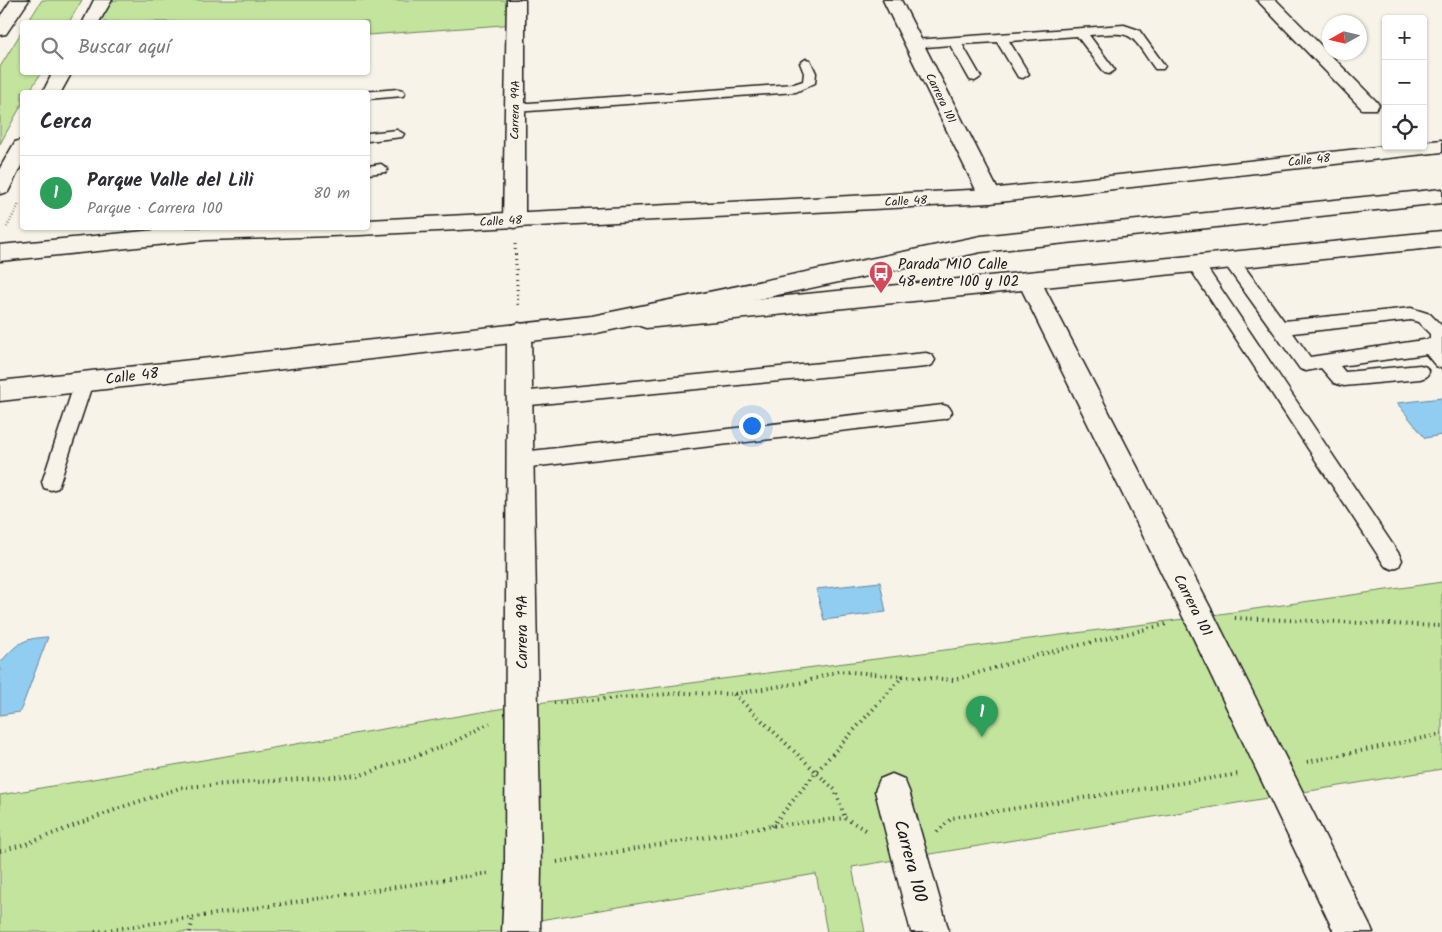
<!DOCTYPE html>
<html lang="es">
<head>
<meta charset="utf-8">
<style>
  body { margin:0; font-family:Kalam,sans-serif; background:#f7f7f7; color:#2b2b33 }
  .controls { position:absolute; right:15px; top:15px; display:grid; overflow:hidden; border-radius:5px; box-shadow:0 1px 4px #0004 }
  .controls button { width:45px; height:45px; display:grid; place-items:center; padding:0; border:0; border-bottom:1px solid #e1e1e2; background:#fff; color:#2b2b33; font:25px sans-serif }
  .compass { position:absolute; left:1322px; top:15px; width:45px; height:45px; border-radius:50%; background:#fff; box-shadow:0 1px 4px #0004; rotate:262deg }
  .you { position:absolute; left:751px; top:425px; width:18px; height:18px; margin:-12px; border:4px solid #fff; border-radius:50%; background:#1a73e8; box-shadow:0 0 0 8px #1a73e833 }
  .badge { display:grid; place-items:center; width:32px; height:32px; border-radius:50%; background:#d1495b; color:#fff; font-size:16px; font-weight:700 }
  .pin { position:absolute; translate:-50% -41px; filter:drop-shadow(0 1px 2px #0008) }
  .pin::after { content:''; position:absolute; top:26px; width:18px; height:15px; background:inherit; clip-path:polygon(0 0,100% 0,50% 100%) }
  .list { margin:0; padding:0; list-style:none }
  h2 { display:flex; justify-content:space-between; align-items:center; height:65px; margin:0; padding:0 20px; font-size:21px }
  h2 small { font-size:16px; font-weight:400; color:#7c7c81 }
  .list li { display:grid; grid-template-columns:32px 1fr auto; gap:15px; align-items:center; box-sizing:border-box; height:75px; padding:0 20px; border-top:1px solid #e1e1e2 }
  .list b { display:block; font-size:19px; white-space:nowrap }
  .list p { margin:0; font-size:16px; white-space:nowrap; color:#7c7c81 }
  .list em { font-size:16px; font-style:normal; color:#7c7c81 }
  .icon { flex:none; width:28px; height:28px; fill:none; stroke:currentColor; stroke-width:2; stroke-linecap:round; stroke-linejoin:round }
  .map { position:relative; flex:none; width:1442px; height:932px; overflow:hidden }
  .search { position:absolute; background:#fff; box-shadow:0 1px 4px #0004; left:20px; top:20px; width:350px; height:55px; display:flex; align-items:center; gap:12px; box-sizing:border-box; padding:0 18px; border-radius:5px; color:#7c7c81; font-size:19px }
  .panel { position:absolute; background:#fff; box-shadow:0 1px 4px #0004; left:20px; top:90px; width:350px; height:140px; border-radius:5px }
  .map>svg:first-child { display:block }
  .green { fill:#c2e49d; stroke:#6f805c }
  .water { fill:#91ccf1; stroke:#62869c }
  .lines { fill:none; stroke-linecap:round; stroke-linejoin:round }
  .lane-casing { stroke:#1c1c1c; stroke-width:3 }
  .street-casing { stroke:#1c1c1c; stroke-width:3 }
  .secondary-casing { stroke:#1c1c1c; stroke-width:3 }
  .path-far2 { stroke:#1c1c1c; stroke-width:2.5; stroke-dasharray:0.5 2.5; stroke-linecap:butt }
  .path-far1 { stroke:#1c1c1c; stroke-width:3; stroke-dasharray:1 4; stroke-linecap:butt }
  .path { stroke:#1c1c1c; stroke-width:4; stroke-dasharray:1 4.5; stroke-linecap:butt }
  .lane { fill:#f7f3e8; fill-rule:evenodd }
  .street { fill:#f7f3e8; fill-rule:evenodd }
  .secondary { fill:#f7f3e8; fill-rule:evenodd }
  .labels { text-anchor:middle; stroke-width:4; stroke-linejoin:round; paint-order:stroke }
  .far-street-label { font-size:12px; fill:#1c1c1c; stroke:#f7f3e8 }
  .poi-label { font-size:15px; fill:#1c1c1c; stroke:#f7f3e8; text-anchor:start }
  .street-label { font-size:15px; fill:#1c1c1c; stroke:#f7f3e8 }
  .near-street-label { font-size:18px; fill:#1c1c1c; stroke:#f7f3e8 }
</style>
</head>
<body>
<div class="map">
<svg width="1442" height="932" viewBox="0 0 1442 932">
  <rect width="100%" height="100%" fill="#f7f3e8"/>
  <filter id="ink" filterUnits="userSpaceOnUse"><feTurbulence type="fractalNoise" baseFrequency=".02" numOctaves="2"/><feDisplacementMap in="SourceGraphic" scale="10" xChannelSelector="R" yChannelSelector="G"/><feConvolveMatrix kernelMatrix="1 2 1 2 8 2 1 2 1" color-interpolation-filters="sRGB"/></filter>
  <g filter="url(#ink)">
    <g class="green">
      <polygon points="42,0 82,0 69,22 28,22"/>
      <polygon points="116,0 516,0 516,24 368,35 368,22 91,22 102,1"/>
      <polygon points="22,31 22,72 41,73 29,92 22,92 22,104 0,144 0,67"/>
      <polygon points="1442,582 1442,769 852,867 865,932 827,932 816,874 522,923 521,932 0,932 0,795 522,705 1199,617"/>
    </g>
    <g class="water">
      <polygon points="1442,398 1442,435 1425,438 1397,403"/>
      <polygon points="880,582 886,612 824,620 816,589"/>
      <path d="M48,637L20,712L0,715V663C16,644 23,638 48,637Z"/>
    </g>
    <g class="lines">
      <defs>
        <g id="lane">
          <path d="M1124,25L1139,30L1165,66L1163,69H1155C1128,31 1136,32 1089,35L1115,70L1109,74L1105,73L1077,36L1009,41L1029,74L1023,78L1018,77L997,42L962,44L981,77L975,81L970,80L950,45L914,48L908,44L914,40Z"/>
          <polygon points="806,59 810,60 816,73 815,83 796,92 515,112 508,108 515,104 794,84 803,81 804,73 800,63"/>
          <polygon points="398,89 403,90 405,93 403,96 368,99 368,92 363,92"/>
          <polygon points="397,130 404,134 402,137 368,141 368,133"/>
          <polygon points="381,164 388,169 386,172 368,174 368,166"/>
          <path d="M1230,254L1236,255L1284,321L1411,308L1430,314L1442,326V368L1436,366L1426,354L1340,366L1345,372L1420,365L1426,367L1429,372L1426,377L1420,379L1344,386L1334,383L1321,368L1306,371L1300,369L1224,263L1222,259L1224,255ZM1411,320L1418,322L1430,334V339L1310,357L1293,333Z"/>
          <polygon points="1195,258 1201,259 1399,554 1402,560 1399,566 1392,569 1385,566 1189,267 1187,263 1189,259"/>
          <polygon points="926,353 932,355 935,360 932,365 926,367 520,406 514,404 511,399 514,394 520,392"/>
          <polygon points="84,375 90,377 93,382 60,482 58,488 51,490 44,488 42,482 75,382 78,377"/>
          <polygon points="943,405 949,407 952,412 949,417 943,419 522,468 515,466 513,460 515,454 522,452"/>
        </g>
        <g id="street">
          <polygon points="507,0 525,0 525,221 522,226 514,228 506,226 503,221"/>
          <polygon points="883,0 901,0 1001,196 998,201 990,203 982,201 979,196"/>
          <polygon points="1257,0 1276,0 1376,101 1379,105 1376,109 1362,109"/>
          <polygon points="1442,231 1442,247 1044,287 1210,607 1373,932 1334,932 1188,627 1022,290 646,328 637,325 634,319 637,313 646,310"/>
          <polygon points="519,323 528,326 531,332 541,867 540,932 502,932 505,867 507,332 510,326"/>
          <polygon points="892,774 904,779 909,791 949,932 911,932 875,791 880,779"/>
        </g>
        <g id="secondary">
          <polygon points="11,0 29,0 6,34 0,35 0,17"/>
          <polygon points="94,0 112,0 99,22 83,22"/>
          <polygon points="53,72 72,72 61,92 43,92"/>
          <polygon points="22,140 22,164 8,192 0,194 0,168 15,142"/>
          <polygon points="1442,140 1442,152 990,203 360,235 206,240 0,261 0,245 176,228 368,228 368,220 990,189 1386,146 1423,146 1423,142"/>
          <polygon points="1442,189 1442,203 981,252 592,334 0,401 0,381 592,316 981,236"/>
        </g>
      </defs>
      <use href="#lane" class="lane-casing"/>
      <use href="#street" class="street-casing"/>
      <use href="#secondary" class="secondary-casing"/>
      <polyline class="path-far2" points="7,227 19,204"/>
      <polyline class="path-far1" points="515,244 518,307"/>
      <g class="path">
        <polyline points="1235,618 1442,626"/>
        <polyline points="734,694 835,790 845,818"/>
        <polyline points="554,703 682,693 734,694 805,682 838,671 954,680 1034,656 1167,624"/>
        <polyline points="1307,762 1442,734"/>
        <polyline points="772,826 817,771 904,675"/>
        <polyline points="937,832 952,818 1239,774"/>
        <polyline points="0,851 26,844 125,806 183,787 361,775 450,744 490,723"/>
        <polyline points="557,862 772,826 845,818 867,831"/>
        <polyline points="95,932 489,873"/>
        <polyline points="190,932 193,917"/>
      </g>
      <use href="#lane" class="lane"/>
      <use href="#street" class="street"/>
      <use href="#secondary" class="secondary"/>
    </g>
  </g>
  <defs>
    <symbol id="bus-pin" viewBox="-11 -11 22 30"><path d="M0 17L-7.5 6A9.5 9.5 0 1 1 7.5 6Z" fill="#d1495b" stroke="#f7f3e8"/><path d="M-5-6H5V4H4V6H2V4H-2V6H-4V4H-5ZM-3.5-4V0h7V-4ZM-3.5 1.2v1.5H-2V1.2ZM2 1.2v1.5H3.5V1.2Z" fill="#fff"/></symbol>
  </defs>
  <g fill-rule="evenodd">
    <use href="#bus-pin" x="867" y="259" width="28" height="38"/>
  </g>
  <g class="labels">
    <g class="far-street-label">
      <text transform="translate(941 98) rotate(64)" y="4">Carrera 101</text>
      <text transform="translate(515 110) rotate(-89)" y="4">Carrera 99A</text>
      <text transform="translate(1309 160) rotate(-6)" y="4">Calle 48</text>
      <text transform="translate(906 201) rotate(-3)" y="4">Calle 48</text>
      <text transform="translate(501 221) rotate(-3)" y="4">Calle 48</text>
    </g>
    <g class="poi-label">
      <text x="898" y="269">Parada MIO Calle<tspan x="898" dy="17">48 entre 100 y 102</tspan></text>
    </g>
    <g class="street-label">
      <text transform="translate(132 376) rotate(-7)" y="5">Calle 48</text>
      <text transform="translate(1193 605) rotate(63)" y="5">Carrera 101</text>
      <text transform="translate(522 632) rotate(-90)" y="5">Carrera 99A</text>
    </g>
    <g class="near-street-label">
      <text transform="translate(911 861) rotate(75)" y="6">Carrera 100</text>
    </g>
  </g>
</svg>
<div class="controls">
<button>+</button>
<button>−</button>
<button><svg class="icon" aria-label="locate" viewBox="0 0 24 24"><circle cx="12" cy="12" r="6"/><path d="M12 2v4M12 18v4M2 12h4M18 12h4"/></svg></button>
</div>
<svg class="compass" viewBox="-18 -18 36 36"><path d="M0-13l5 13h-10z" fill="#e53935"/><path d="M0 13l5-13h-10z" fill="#7c7c81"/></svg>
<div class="you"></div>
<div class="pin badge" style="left:982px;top:737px;background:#2e9e5b">1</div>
<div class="search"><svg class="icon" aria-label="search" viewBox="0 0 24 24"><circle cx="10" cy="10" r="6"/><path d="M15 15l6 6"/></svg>Buscar aquí</div>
<section class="panel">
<h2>Cerca<small></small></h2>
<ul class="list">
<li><span class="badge" style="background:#2e9e5b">1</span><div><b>Parque Valle del Lili</b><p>Parque · Carrera 100</p></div><em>80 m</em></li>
</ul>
</section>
</div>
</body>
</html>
